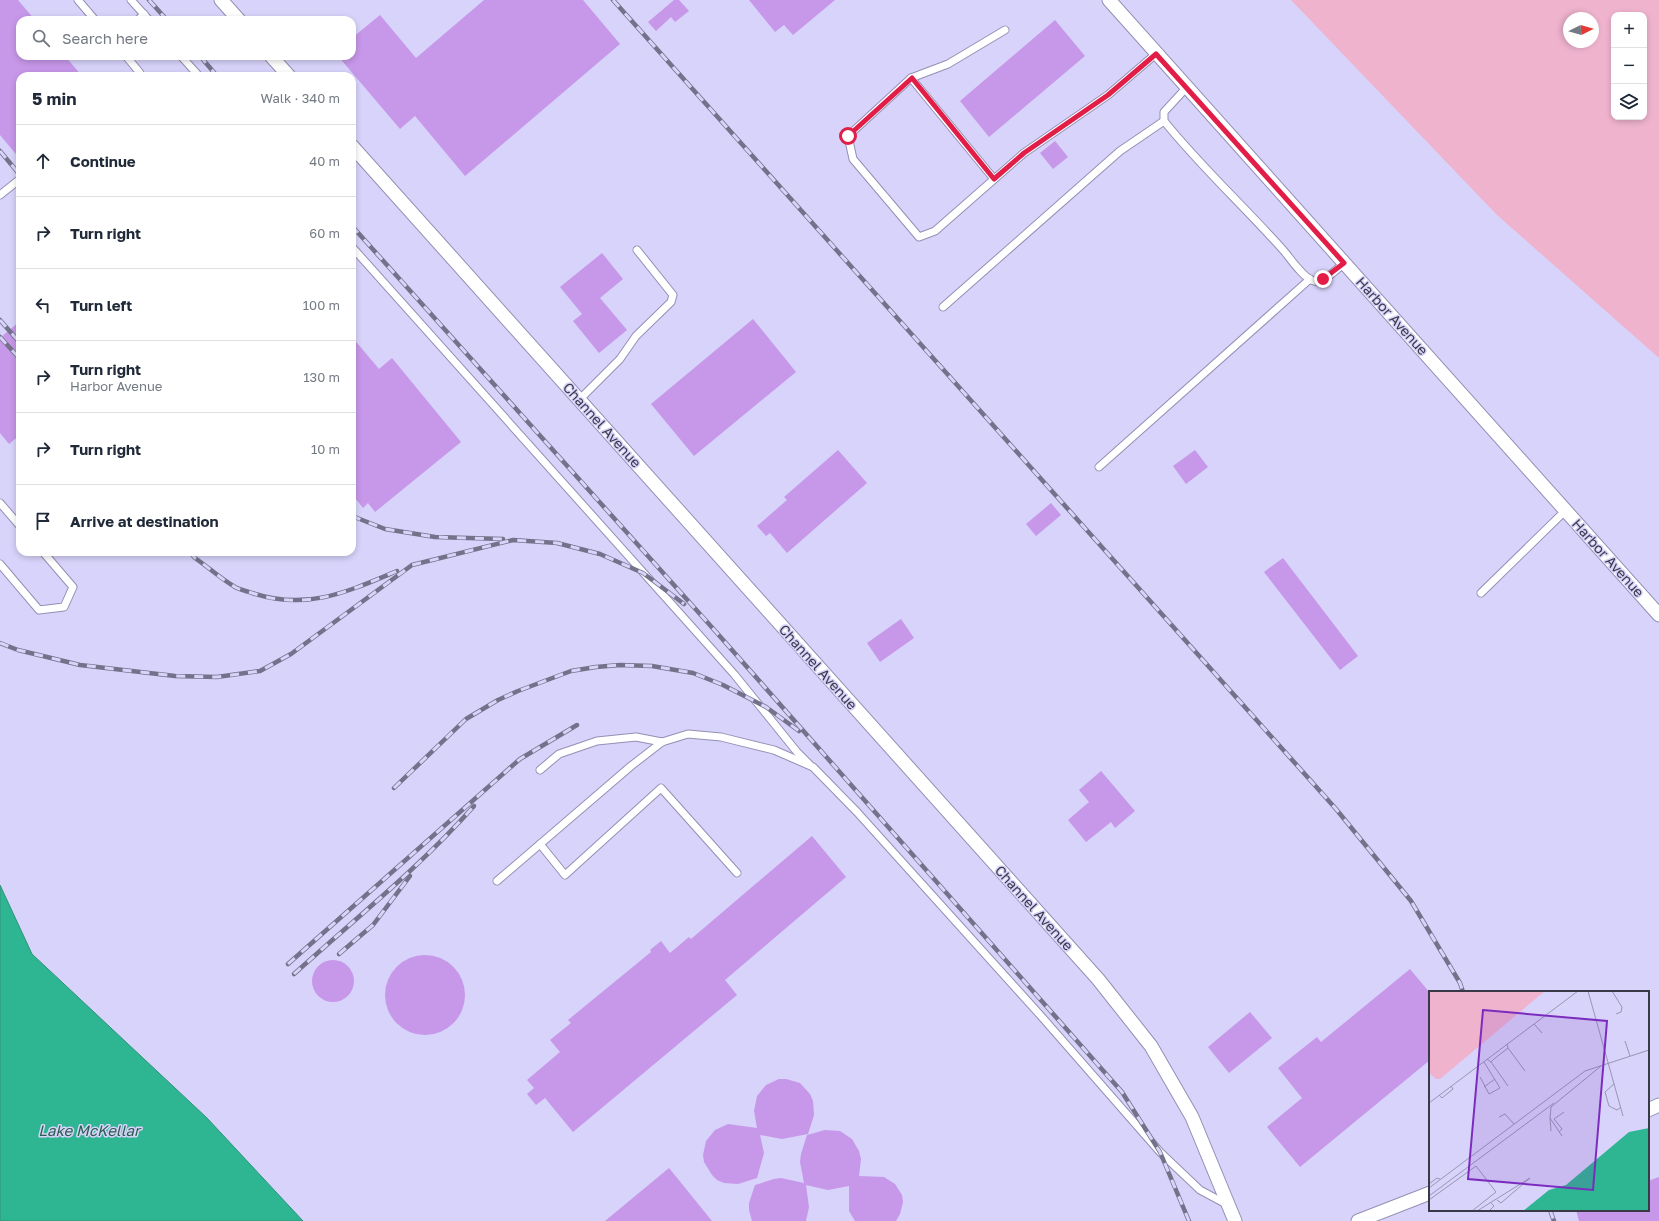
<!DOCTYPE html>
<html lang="en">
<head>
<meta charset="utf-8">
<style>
  body { margin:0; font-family:"Golos Text",sans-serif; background:#f2f2f3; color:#1f2937 }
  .controls { position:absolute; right:12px; top:12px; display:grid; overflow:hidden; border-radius:8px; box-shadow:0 2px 6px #0003 }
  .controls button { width:36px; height:36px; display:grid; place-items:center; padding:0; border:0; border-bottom:1px solid #e0e1e3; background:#fff; color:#1f2937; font:20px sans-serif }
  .compass { position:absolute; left:1563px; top:12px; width:36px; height:36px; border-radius:50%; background:#fff; box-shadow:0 2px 6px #0003; rotate:85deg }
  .stop { position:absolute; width:12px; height:12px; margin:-9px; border:3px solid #e11d48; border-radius:50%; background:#fff }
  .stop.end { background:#e11d48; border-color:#fff; box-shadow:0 1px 4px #0008 }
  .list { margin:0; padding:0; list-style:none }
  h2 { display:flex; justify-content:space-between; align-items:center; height:52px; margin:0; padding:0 16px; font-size:17px }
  h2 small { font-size:13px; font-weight:400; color:#747a83 }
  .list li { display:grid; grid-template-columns:26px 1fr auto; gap:12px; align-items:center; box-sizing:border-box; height:72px; padding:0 16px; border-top:1px solid #e0e1e3 }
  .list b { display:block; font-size:15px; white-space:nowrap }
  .list p { margin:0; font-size:13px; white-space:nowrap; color:#747a83 }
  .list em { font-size:13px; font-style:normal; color:#747a83 }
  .icon { flex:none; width:22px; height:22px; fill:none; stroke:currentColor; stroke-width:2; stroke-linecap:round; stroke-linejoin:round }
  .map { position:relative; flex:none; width:1659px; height:1221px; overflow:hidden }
  .search { position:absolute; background:#fff; box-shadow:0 2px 6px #0003; left:16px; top:16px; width:340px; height:44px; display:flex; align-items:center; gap:10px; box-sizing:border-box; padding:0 14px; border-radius:12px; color:#747a83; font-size:15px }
  .panel { position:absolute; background:#fff; box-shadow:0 2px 6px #0003; left:16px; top:72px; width:340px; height:484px; border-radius:12px }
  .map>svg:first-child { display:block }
  .green { fill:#efb3ce; fill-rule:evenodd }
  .water { fill:#2eb591; stroke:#32907b }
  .building { fill:#c797e9 }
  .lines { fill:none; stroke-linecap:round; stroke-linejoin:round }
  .service-casing { stroke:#948fb4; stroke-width:9 }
  .minor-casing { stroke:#948fb4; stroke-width:15 }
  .service { stroke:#fff; stroke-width:7 }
  .minor { stroke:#fff; stroke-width:13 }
  .rail-casing { stroke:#74728a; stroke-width:4.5 }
  .rail { stroke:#d7d3fa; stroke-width:3; stroke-dasharray:9; stroke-linecap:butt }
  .route { stroke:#e11d48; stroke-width:5 }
  .labels { text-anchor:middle; stroke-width:3; stroke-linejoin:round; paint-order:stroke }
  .street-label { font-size:14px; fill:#3a3948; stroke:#d7d3fa }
  .water-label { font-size:15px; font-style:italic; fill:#2a5e4e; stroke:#d7d3fa }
  .inset-road { fill:none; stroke:#9895b3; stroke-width:1 }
  .view { fill:#7b2cbf; fill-opacity:0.15; stroke:#7b2cbf; stroke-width:2 }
  .inset-edge { fill:none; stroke:#3a3948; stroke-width:2 }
</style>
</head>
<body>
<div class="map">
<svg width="1659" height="1221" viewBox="0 0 1659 1221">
  <rect width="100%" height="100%" fill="#d7d3fa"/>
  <path class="green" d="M1291,0H1659V358L1497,215ZM1614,15H1644V117H1614ZM1569,18H1593V42H1569Z"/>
  <polygon class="water" points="0,885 32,954 207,1118 303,1221 0,1221"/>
  <g class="building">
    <polygon points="0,0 18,0 35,20 20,20 20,56 65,56 82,76 20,76 20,159 0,135"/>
    <polygon points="484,0 583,0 620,44 465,176 415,116 400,129 338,56 352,56 352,38 380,15 416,58"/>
    <polygon points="674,0 679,0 689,11 675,22 671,17 656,31 648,22"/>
    <polygon points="749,0 835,0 793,35 784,25 775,32"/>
    <polygon points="1055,20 1085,56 989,137 960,101"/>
    <polygon points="1055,141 1068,157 1053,169 1040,153"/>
    <polygon points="602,253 623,279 600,298 627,330 599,353 573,321 582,314 560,287"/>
    <polygon points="753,319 796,372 694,456 651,404"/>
    <polygon points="20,321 20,435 9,444 0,433 0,338"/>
    <polygon points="352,337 379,369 392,358 461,442 375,512 368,503 363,508 352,494"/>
    <polygon points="838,450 867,483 787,553 770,533 766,536 757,526 787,500 784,497"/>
    <polygon points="1195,450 1208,467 1186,484 1173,466"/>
    <polygon points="1051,503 1061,515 1036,536 1026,524"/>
    <polygon points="1283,558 1358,656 1340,670 1264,572"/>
    <polygon points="901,619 914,638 880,662 867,643"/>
    <polygon points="1101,771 1135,811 1115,828 1111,822 1086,842 1068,820 1089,802 1079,790"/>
    <polygon points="812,836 846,877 725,980 737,995 573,1132 545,1098 536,1105 527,1094 534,1088 527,1080 560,1052 550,1040 571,1023 568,1020 651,952 650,950 661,941 670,953 689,937 691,939"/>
    <circle cx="425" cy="995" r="40"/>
    <circle cx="333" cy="981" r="21"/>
    <polygon points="1410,969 1430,993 1430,1060 1300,1167 1267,1127 1302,1098 1278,1068 1317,1037 1321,1042"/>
    <polygon points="1250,1012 1272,1038 1229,1073 1208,1047"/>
    <polygon points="779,1079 786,1079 800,1083 810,1094 813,1101 814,1115 808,1134 782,1139 760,1135 764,1153 757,1178 738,1184 724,1183 717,1180 712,1175 704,1162 703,1155 706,1141 715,1130 728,1124 757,1128 754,1111 757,1096 766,1085"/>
    <polygon points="825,1130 840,1131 852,1139 859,1151 861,1159 859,1176 884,1177 895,1184 902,1195 903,1202 900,1214 896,1221 855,1221 849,1211 849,1186 828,1190 806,1185 809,1207 806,1221 752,1221 749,1210 749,1203 755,1185 774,1179 781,1178 804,1183 800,1162 801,1154 807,1135"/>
    <polygon points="669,1168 712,1221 605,1221"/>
    <polygon points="1659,1177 1659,1221 1579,1221 1576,1210 1648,1210 1648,1181"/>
  </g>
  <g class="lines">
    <defs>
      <g id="service">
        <polyline points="78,0 95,20"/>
        <polyline points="131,0 149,20"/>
        <polyline points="138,20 144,14"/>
        <polyline points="1005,30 948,64 911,78 848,136 853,159 919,237 935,231 1024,153 1108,95 1157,53"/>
        <polyline points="126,56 140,73 136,76"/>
        <polyline points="181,56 199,76"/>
        <polyline points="911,78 994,179"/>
        <path d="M1187,87L1164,112V121C1201,167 1245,207 1284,251C1290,258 1304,279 1314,281C1324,283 1337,269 1344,263"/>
        <polyline points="0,195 20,179"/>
        <polyline points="352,247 734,674 797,752 809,764"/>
        <polyline points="943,307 1120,151 1164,121"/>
        <polyline points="579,400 620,359 636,336 671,302 673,295 637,250"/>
        <polyline points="1099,467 1310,279"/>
        <polyline points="0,503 20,526"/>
        <polyline points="0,564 39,610 64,607 73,587 43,552"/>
        <polyline points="1481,593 1566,510"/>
        <polyline points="540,770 559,754 597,741 636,737 662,742"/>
        <polyline points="540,844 565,875 661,788 737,873"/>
        <polyline points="497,881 631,766 662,742 688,734 721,737 774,750 813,767 857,812 1041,1016 1160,1152 1200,1190 1228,1205"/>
      </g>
      <g id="minor">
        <polyline points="221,0 239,20"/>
        <polyline points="1109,0 1659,615"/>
        <polyline points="271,56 289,76"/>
        <polyline points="352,146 1098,979 1151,1046 1192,1117 1235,1221"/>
        <polyline points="1648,1110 1659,1105"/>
        <polyline points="1358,1221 1430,1193"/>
      </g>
    </defs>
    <use href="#service" class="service-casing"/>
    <use href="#minor" class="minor-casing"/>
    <use href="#service" class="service"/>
    <use href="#minor" class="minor"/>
    <defs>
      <g id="rail">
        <polyline points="149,0 167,20"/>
        <polyline points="613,0 1336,809 1411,901 1460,983 1463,992"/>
        <polyline points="200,56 217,76"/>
        <polyline points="0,151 20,175"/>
        <polyline points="352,226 717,633 1122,1092 1160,1152 1189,1221"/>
        <polyline points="0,320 20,343"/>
        <polyline points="0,337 20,359"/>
        <polyline points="352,516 385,529 435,537 503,539"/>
        <path d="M190,552L195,558C208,567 221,579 235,587C240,590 247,591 252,593C307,611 347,592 397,571"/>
        <polyline points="0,643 18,650 80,665 175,676 217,677 260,671 291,654 412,565 513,540 557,543 600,554 643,573 684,604"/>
        <polyline points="394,788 466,719 498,700 518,691 571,671 596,667 620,665 652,666 693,673 723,685 766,707 799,731"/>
        <polyline points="339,954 373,925 410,876"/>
        <polyline points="288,964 520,759 577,725"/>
        <path d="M294,974C355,919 420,867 474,806"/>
        <polyline points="1550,1210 1554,1221"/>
      </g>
    </defs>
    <use href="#rail" class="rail-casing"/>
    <use href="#rail" class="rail"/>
  </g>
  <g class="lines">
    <polyline class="route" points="848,136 912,78 994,179 1024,153 1108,95 1156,54 1344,263 1323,279"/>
  </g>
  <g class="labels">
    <g class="street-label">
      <text transform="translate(1392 316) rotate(48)" y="5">Harbor Avenue</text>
      <text transform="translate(602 425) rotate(48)" y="5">Channel Avenue</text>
      <text transform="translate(1608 558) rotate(48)" y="5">Harbor Avenue</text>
      <text transform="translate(818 667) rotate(48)" y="5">Channel Avenue</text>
      <text transform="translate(1034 908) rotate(48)" y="5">Channel Avenue</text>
    </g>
    <g class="water-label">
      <text x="89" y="1136">Lake McKellar</text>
    </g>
  </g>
  <g transform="translate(1429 991)">
    <rect width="220" height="220" fill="#d7d3fa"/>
    <path d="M0,0H116L11,88H7L0,82Z" fill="#efb3ce"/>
    <path d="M220,137V220H94L120,199L137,194L200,141Z" fill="#2eb591"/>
    <path class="inset-road" d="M159,0L194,125M183,0L193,16L192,21L187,23M105,33L113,42M196,50L201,65M79,57L96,80M58,68L62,71L65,68L79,57L78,53M62,71L79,95M51,86L60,103L71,97L55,71M185,93L176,101L180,115L188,119L192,116M55,96L66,88M10,104L13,107L24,98L22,95M0,112L149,0M70,126L76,123L85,133M121,127L122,140M130,141L133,138L125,128L135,121M133,145L121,127L122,116L172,75M0,193L8,187L11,188M0,197L156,80L220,59M0,205L125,112M0,209L47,175L67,201L43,220M48,220L101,187L72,212L68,209M60,220L65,215L61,211"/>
    <path class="view" d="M54,19L178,30L164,199L39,188Z"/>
    <rect width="220" height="220" class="inset-edge"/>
  </g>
</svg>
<div class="controls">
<button>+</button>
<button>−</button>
<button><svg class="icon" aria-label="layers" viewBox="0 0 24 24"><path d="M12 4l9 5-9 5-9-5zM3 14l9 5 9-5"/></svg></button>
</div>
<svg class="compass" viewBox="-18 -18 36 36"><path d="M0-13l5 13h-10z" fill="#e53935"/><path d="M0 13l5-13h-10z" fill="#747a83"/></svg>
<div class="stop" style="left:848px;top:136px"></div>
<div class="stop end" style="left:1323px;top:279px"></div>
<div class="search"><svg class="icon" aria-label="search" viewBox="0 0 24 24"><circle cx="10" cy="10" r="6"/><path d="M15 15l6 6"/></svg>Search here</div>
<section class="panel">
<h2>5 min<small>Walk · 340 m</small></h2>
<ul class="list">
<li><svg class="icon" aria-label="ahead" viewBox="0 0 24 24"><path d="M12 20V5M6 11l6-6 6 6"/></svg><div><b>Continue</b></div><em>40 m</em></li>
<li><svg class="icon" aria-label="right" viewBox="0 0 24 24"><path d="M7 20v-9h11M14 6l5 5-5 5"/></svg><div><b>Turn right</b></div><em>60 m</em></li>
<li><svg class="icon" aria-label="left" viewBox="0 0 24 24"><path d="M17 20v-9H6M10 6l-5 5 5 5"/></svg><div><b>Turn left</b></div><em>100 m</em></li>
<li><svg class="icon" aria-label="right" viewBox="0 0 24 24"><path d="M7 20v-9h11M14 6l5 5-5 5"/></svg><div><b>Turn right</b><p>Harbor Avenue</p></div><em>130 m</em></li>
<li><svg class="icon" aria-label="right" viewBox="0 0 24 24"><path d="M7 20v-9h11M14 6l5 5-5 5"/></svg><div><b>Turn right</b></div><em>10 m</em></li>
<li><svg class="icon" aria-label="arrive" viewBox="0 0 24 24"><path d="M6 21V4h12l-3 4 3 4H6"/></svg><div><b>Arrive at destination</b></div></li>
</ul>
</section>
</div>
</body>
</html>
